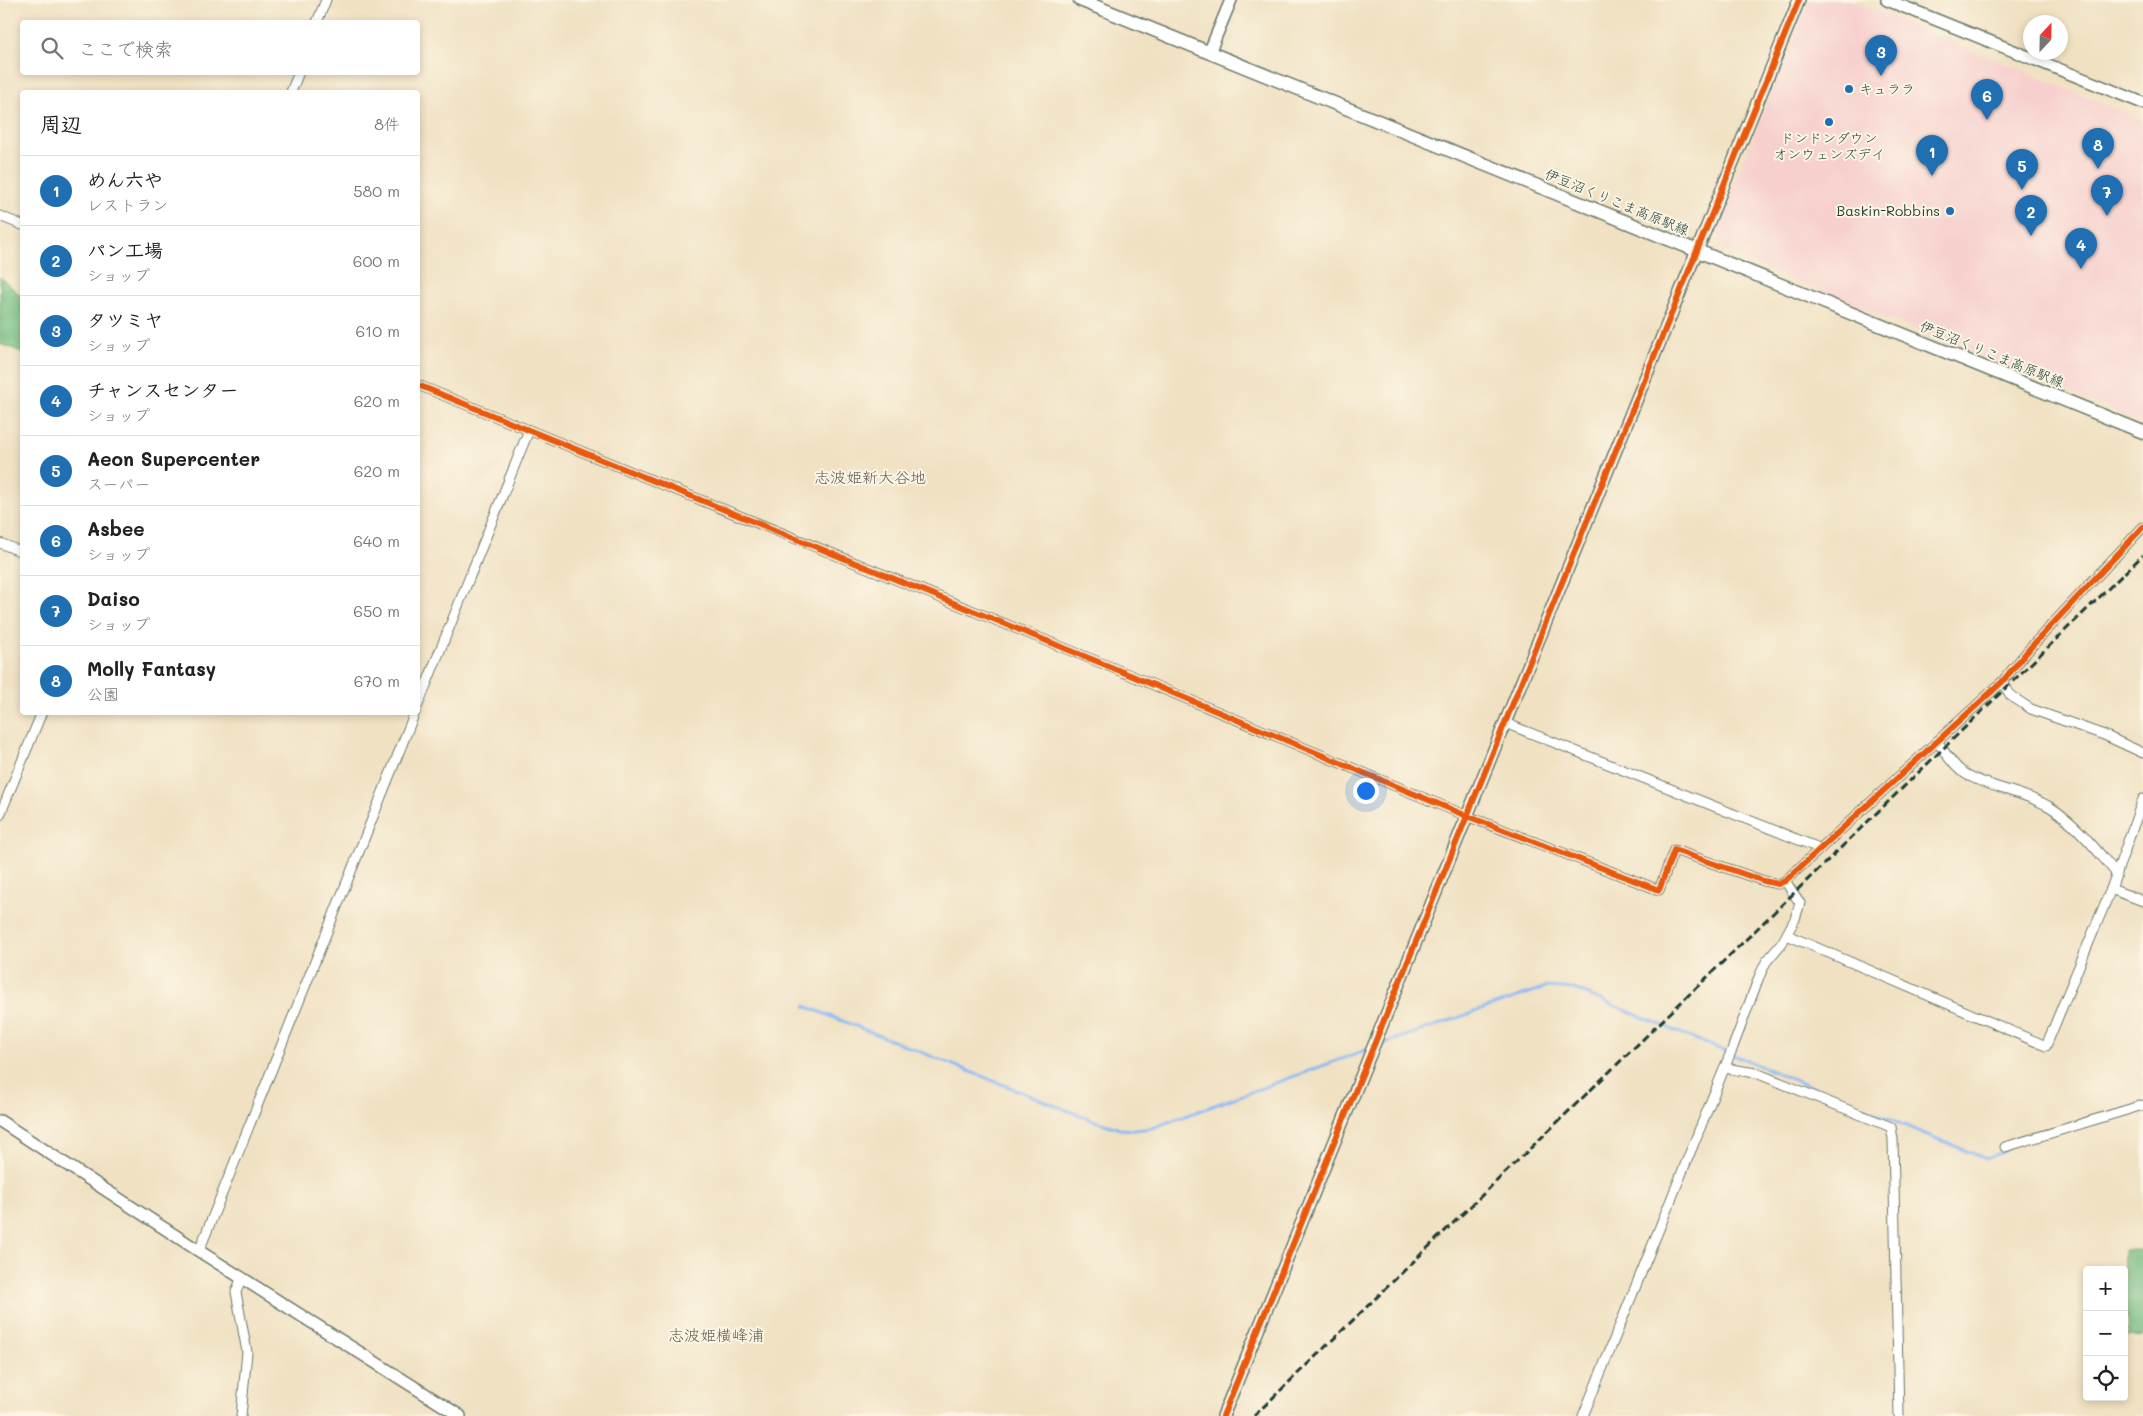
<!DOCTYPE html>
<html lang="ja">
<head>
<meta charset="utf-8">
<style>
  body { margin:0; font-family:Mali,"Klee One",sans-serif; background:#f6f6f6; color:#202124 }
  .controls { position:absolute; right:15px; bottom:15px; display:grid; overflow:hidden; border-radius:5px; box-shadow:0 2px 8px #0003 }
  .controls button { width:45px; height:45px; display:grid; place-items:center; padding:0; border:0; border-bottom:1px solid #e0e0e0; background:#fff; color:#202124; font:25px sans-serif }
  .compass { position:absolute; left:2023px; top:15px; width:45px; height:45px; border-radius:50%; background:#fff; box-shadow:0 2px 8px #0003; rotate:22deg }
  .you { position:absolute; left:1365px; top:790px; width:18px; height:18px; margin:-12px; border:4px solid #fff; border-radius:50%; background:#1a73e8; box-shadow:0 0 0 8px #1a73e833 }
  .badge { display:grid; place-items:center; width:32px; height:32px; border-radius:50%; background:#1f6fb2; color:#fff; font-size:16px; font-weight:700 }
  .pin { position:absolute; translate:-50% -41px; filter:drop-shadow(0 1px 2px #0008) }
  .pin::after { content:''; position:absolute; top:26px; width:18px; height:15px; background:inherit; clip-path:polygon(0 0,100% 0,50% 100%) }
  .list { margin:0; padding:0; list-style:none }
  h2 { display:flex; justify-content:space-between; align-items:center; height:65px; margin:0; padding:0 20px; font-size:21px }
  h2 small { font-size:16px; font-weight:400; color:#757577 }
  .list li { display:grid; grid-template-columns:32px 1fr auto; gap:15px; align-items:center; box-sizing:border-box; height:70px; padding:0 20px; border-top:1px solid #e0e0e0 }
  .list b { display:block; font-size:19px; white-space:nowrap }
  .list p { margin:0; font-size:16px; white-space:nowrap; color:#757577 }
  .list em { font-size:16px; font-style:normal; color:#757577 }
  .icon { flex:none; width:28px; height:28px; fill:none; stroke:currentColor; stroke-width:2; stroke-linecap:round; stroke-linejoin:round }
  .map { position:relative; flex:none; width:2143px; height:1416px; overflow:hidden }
  .search { position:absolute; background:#fff; box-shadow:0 2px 8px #0003; left:20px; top:20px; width:400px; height:55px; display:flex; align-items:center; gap:12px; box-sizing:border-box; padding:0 18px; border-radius:5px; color:#757577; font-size:19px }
  .panel { position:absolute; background:#fff; box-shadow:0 2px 8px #0003; left:20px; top:90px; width:400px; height:625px; border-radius:5px }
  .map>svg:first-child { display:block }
  .built { fill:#f7d0ce }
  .forest { fill:#77be84; stroke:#4b7e5c }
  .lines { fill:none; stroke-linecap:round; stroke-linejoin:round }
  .stream { stroke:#87b8f4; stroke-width:3 }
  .minor-casing { stroke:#687666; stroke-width:11 }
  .tertiary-casing { stroke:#687666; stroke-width:14 }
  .secondary-casing { stroke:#687666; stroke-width:15 }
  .minor { stroke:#fff; stroke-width:9 }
  .tertiary { stroke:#fff; stroke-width:11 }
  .secondary { stroke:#fff; stroke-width:12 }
  .rail { stroke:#1f3d34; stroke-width:3; stroke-dasharray:8 4; stroke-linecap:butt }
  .cycleway-casing { stroke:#fcf5e5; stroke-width:9 }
  .cycleway { stroke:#e8590c; stroke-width:6 }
  .poi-dot { fill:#1f6fb2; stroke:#fcf5e5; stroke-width:2 }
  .labels { text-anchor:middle; stroke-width:4; stroke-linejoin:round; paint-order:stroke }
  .poi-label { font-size:14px; fill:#1f3d34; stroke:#fcf5e5; text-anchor:start }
  .street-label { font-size:14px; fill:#1f3d34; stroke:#fcf5e5 }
  .quarter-label { font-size:16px; fill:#5f5e52; stroke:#fcf5e5 }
</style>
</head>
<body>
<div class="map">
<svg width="2143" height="1416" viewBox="0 0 2143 1416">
  <rect width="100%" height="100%" fill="#fcf5e5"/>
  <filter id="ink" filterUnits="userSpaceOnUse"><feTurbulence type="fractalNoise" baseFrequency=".02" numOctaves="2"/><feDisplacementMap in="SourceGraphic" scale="10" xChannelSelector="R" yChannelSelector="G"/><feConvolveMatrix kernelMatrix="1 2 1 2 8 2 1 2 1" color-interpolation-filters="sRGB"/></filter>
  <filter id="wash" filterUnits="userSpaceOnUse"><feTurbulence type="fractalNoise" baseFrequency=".0096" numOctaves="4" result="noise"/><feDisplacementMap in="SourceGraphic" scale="20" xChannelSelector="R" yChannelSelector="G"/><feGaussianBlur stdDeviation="1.12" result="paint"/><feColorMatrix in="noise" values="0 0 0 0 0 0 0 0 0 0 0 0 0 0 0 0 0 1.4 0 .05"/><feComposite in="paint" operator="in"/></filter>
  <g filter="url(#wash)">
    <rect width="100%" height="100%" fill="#f0e1c2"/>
    <polygon class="built" points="1809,0 1849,0 2143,120 2143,423 1725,251 1715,230"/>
    <g class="forest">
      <polygon points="0,277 22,297 22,352 0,344"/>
      <polygon points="2123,1250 2143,1250 2143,1337 2128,1335"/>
    </g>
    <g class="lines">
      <g class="stream">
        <polyline points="805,1006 1092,1120 1120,1129 1134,1130 1152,1128 1369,1049"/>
        <polyline points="1377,1046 1546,987 1574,989 1986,1159 2005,1150"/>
      </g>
    </g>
  </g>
  <g filter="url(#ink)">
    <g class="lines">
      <defs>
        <g id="minor">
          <polyline points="317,22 326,0"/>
          <polyline points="291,92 299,72"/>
          <polyline points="0,216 22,225"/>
          <polyline points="418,385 1106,665 1467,816 1659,890 1674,850 1764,881 1778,884 1785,881 2002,682 2031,647 2143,527"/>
          <polyline points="0,543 22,552"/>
          <polyline points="2002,682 2011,696 2031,709 2104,735 2143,753"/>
          <polyline points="418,705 529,430"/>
          <polyline points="1505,723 1819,848"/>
          <path d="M1937,741C1944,751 1951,763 1961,771C1986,788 2023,791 2050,807C2076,823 2097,851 2117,874"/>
          <polyline points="0,815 42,712"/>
          <polyline points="2111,889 2143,901"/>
          <polyline points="1787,935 2046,1046 2111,889 2143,799"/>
          <polyline points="1724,1068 1756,1073 1891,1127 1893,1139 1899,1416"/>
          <polyline points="2005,1147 2143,1105"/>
          <polyline points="199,1251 415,712"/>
          <polyline points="241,1416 247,1352 236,1292 242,1277"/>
          <polyline points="1583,1416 1733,1047 1759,977 1766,962 1782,943 1795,919 1800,903 1785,881"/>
        </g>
        <g id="tertiary">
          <polyline points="1887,0 2143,103"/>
          <polyline points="1209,53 1231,0"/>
          <polyline points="0,1121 199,1251 460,1416"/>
          <polyline points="1223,1416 1799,0"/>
        </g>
        <polyline id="secondary" points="1080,0 2143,432"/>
      </defs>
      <use href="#minor" class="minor-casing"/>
      <use href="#tertiary" class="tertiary-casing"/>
      <use href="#secondary" class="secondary-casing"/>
      <use href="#minor" class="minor"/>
      <use href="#tertiary" class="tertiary"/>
      <use href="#secondary" class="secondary"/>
      <polyline class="rail" points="1254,1416 2143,555"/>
      <defs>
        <g id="cycleway">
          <polyline points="418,385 1106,665 1467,816 1659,890 1674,850 1764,881 1778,884 1785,881 2002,682 2031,647 2143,527"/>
          <polyline points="1223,1416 1799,0"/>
        </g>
      </defs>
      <use href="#cycleway" class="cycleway-casing"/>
      <use href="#cycleway" class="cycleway"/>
    </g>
  </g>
  <g class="poi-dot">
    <circle cx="1849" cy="89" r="5"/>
    <circle cx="1829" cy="122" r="5"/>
    <circle cx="1950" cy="211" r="5"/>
  </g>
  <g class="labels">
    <g class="poi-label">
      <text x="1859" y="94">キュララ</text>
      <text x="1829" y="143" text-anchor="middle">ドンドンダウン<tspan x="1829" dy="16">オンウェンズデイ</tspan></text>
      <text x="1940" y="216" text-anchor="end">Baskin-Robbins</text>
    </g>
    <g class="street-label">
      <text transform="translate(1617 202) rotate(22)" y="5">伊豆沼くりこま高原駅線</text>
      <text transform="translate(1992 354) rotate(22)" y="5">伊豆沼くりこま高原駅線</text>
    </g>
    <g class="quarter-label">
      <text x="870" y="483">志波姫新大谷地</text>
      <text x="716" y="1341">志波姫横峰浦</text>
    </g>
  </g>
</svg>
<div class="controls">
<button>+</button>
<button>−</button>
<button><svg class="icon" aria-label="locate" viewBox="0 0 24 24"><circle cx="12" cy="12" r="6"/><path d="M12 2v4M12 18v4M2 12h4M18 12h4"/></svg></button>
</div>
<svg class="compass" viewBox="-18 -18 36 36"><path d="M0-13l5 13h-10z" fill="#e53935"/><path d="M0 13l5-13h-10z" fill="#757577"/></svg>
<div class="you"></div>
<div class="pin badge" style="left:1932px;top:176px">1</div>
<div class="pin badge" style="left:2031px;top:236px">2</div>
<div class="pin badge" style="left:1881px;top:76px">3</div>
<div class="pin badge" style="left:2081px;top:269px">4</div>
<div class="pin badge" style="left:2022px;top:190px">5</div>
<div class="pin badge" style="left:1987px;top:120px">6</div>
<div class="pin badge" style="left:2107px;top:216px">7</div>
<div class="pin badge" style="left:2098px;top:169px">8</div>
<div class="search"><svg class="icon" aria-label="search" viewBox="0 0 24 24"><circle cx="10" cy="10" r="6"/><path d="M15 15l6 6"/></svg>ここで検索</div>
<section class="panel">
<h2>周辺<small>8件</small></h2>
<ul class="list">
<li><span class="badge">1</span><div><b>めん六や</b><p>レストラン</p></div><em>580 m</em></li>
<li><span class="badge">2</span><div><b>パン工場</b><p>ショップ</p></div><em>600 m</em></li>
<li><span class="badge">3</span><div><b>タツミヤ</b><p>ショップ</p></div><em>610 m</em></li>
<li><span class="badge">4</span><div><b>チャンスセンター</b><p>ショップ</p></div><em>620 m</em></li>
<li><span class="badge">5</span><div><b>Aeon Supercenter</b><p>スーパー</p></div><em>620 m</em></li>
<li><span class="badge">6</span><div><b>Asbee</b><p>ショップ</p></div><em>640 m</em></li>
<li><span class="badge">7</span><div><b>Daiso</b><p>ショップ</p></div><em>650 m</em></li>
<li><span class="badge">8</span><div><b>Molly Fantasy</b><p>公園</p></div><em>670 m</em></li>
</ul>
</section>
</div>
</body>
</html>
